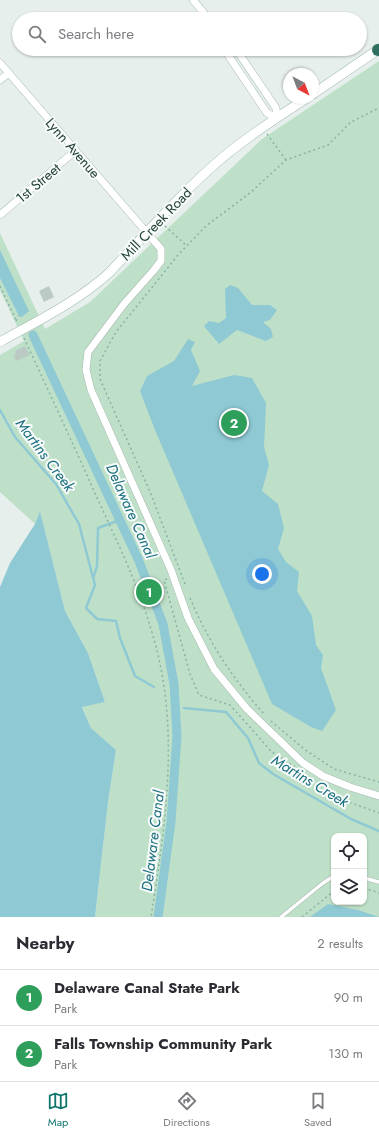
<!DOCTYPE html>
<html lang="en">
<head>
<meta charset="utf-8">
<style>
  body { margin:0; font-family:Jost,sans-serif; background:#f7f7f7; color:#2b2b33 }
  .controls { position:absolute; right:12px; bottom:12px; display:grid; overflow:hidden; border-radius:8px; box-shadow:0 1px 3px #0004 }
  .controls button { width:36px; height:36px; display:grid; place-items:center; padding:0; border:0; border-bottom:1px solid #e1e1e2; background:#fff; color:#2b2b33; font:20px sans-serif }
  .compass { position:absolute; left:283px; top:68px; width:36px; height:36px; border-radius:50%; background:#fff; box-shadow:0 1px 3px #0004; rotate:138deg }
  .you { position:absolute; left:262px; top:574px; width:14px; height:14px; margin:-10px; border:3px solid #fff; border-radius:50%; background:#1a73e8; box-shadow:0 0 0 6px #1a73e833 }
  .badge { display:grid; place-items:center; width:26px; height:26px; border-radius:50%; background:#0f766e; color:#fff; font-size:13px; font-weight:700 }
  .pin { position:absolute; translate:-50% -50%; border:2px solid #fff; box-shadow:0 1px 4px #0006 }
  .list { margin:0; padding:0; list-style:none }
  h2 { display:flex; justify-content:space-between; align-items:center; height:52px; margin:0; padding:0 16px; font-size:17px }
  h2 small { font-size:13px; font-weight:400; color:#7c7c81 }
  .list li { display:grid; grid-template-columns:26px 1fr auto; gap:12px; align-items:center; box-sizing:border-box; height:56px; padding:0 16px; border-top:1px solid #e1e1e2 }
  .list b { display:block; font-size:15px; white-space:nowrap }
  .list p { margin:0; font-size:13px; white-space:nowrap; color:#7c7c81 }
  .list em { font-size:13px; font-style:normal; color:#7c7c81 }
  .icon { flex:none; width:22px; height:22px; fill:none; stroke:currentColor; stroke-width:2; stroke-linecap:round; stroke-linejoin:round }
  .map { position:relative; flex:none; width:379px; height:917px; overflow:hidden }
  .search { position:absolute; background:#fff; box-shadow:0 1px 3px #0004; left:12px; right:12px; top:12px; height:44px; display:flex; align-items:center; gap:10px; box-sizing:border-box; padding:0 14px; border-radius:22px; color:#7c7c81; font-size:15px }
  .sheet { height:164px; background:#fff }
  nav { display:flex; justify-content:space-around; align-items:center; box-sizing:border-box; height:56px; border-top:1px solid #e1e1e2; background:#fff; font-size:11px; color:#7c7c81 }
  nav a { display:grid; justify-items:center; gap:2px }
  nav .on { color:#0f766e }
  .map>svg:first-child { display:block }
  .green { fill:#bfe0c8; fill-rule:evenodd }
  .water { fill:#8ec9d4 }
  .lines { fill:none; stroke-linecap:round; stroke-linejoin:round }
  .stream { stroke:#8ec9d4; stroke-width:2.5 }
  .canal { stroke:#8ec9d4; stroke-width:9 }
  .building { fill:#bbcac4 }
  .lane-casing { stroke:#a8b8b2; stroke-width:4.5 }
  .street-casing { stroke:#a8b8b2; stroke-width:8 }
  .secondary-casing { stroke:#a4bbb3; stroke-width:10 }
  .highway-casing { stroke:#c2cac8; stroke-width:13 }
  .path { stroke:#86b3a5; stroke-width:1.5; stroke-dasharray:2 3; stroke-linecap:butt }
  .lane { stroke:#fff; stroke-width:3.5 }
  .street { stroke:#fff; stroke-width:7 }
  .secondary { stroke:#fff; stroke-width:9 }
  .highway { stroke:#2f6f62; stroke-width:12 }
  .labels { text-anchor:middle; stroke-width:4; stroke-linejoin:round; paint-order:stroke }
  .street-label { font-size:14px; fill:#24423a; stroke:#f7fbf9 }
  .water-label { font-size:15px; font-style:italic; fill:#1c6f80; stroke:#f7fbf9 }
</style>
</head>
<body>
<div class="map">
<svg width="379" height="917" viewBox="0 0 379 917">
  <rect width="100%" height="100%" fill="#e6efeb"/>
  <path class="green" d="M379,61V917H95L108,802L116,750L91,728L82,706L105,702L88,653L65,611L40,511L35,524L0,492V355L24,341L0,290V233L45,329L90,302L262,139ZM334,836H364V902H334Z"/>
  <g class="water">
    <polygon points="0,250 29,311 22,317 19,316 0,278"/>
    <polygon points="230,285 238,288 252,305 270,305 277,310 270,320 263,322 271,329 273,337 266,341 237,330 219,344 204,326 209,321 219,323 226,318 225,289"/>
    <polygon points="188,339 195,342 191,350 200,371 192,386 234,375 252,378 266,403 264,447 269,465 262,491 278,504 284,528 278,549 286,562 299,572 297,591 312,616 316,645 323,655 321,668 336,710 322,731 311,727 272,704 155,430 140,391 147,376 174,361"/>
    <polygon points="40,511 65,611 88,653 105,702 82,707 91,728 116,750 108,802 95,917 0,917 0,587 10,563 35,524"/>
    <polygon points="328,904 358,910 379,917 310,917"/>
  </g>
  <g class="lines">
    <g class="stream">
      <polyline points="0,410 15,437 56,484 79,524 95,585 86,608 97,619 116,621 120,638 135,676 154,687"/>
      <polyline points="94,576 97,566 98,528 120,520"/>
      <polyline points="184,708 226,712 248,738 259,763 273,774 351,819 379,831"/>
    </g>
    <polyline class="canal" points="33,335 139,561 163,624 174,684 177,736 171,822 158,917"/>
  </g>
  <g class="building">
    <polygon points="49,286 54,297 44,302 39,291"/>
    <polygon points="25,346 30,355 16,361 13,355 16,354 15,351"/>
  </g>
  <g class="lines">
    <defs>
      <g id="lane">
        <polyline points="364,878 379,882"/>
        <polyline points="281,917 323,883 334,876"/>
      </g>
      <g id="street">
        <polyline points="193,0 209,19"/>
        <polyline points="224,49 267,113 277,118"/>
        <polyline points="236,49 276,108 277,118"/>
        <polyline points="0,63 161,249 161,261 154,270 124,304 88,352 86,370 91,390 171,570 188,618 214,669 247,709 303,763 323,776 350,787 379,796"/>
        <polyline points="0,80 9,73"/>
        <polyline points="0,215 75,151"/>
      </g>
      <g id="secondary">
        <polyline points="313,94 379,49"/>
        <path d="M0,342C37,321 77,302 109,273C146,234 182,192 222,158C249,135 278,117 307,98"/>
      </g>
      <polyline id="highway" points="378,50 379,50"/>
    </defs>
    <use href="#lane" class="lane-casing"/>
    <use href="#street" class="street-casing"/>
    <use href="#secondary" class="secondary-casing"/>
    <use href="#highway" class="highway-casing"/>
    <g class="path">
      <polyline points="267,134 286,160"/>
      <polyline points="165,226 187,246"/>
      <polyline points="0,286 17,322"/>
      <polyline points="16,321 19,316"/>
      <path d="M24,338C49,392 74,446 98,500C126,560 154,619 164,686C175,763 163,841 151,917"/>
      <polyline points="167,579 164,580 190,674 199,695 230,705 272,752 295,767"/>
      <polyline points="185,584 151,494 100,379 100,361 116,332 178,255 206,226 250,193 286,160 328,145 351,122 379,108"/>
      <path d="M190,598C208,641 233,679 264,714"/>
      <polyline points="271,721 304,749 334,769 379,782"/>
      <polyline points="320,784 346,801 379,813"/>
      <polyline points="364,888 379,893"/>
      <polyline points="302,917 334,891"/>
    </g>
    <use href="#lane" class="lane"/>
    <use href="#street" class="street"/>
    <use href="#secondary" class="secondary"/>
    <use href="#highway" class="highway"/>
  </g>
  <g class="labels">
    <g class="street-label">
      <text transform="translate(73 148) rotate(49)" y="5">Lynn Avenue</text>
      <text transform="translate(38 183) rotate(-40)" y="5">1st Street</text>
      <text transform="translate(156 224) rotate(-46)" y="5">Mill Creek Road</text>
    </g>
    <g class="water-label">
      <text transform="translate(45 455) rotate(53)" y="5">Martins Creek</text>
      <text transform="translate(131 511) rotate(66)" y="5">Delaware Canal</text>
      <text transform="translate(310 781) rotate(31)" y="5">Martins Creek</text>
      <text transform="translate(153 841) rotate(-83)" y="5">Delaware Canal</text>
    </g>
  </g>
</svg>
<div class="controls">
<button><svg class="icon" aria-label="locate" viewBox="0 0 24 24"><circle cx="12" cy="12" r="6"/><path d="M12 2v4M12 18v4M2 12h4M18 12h4"/></svg></button>
<button><svg class="icon" aria-label="layers" viewBox="0 0 24 24"><path d="M12 4l9 5-9 5-9-5zM3 14l9 5 9-5"/></svg></button>
</div>
<svg class="compass" viewBox="-18 -18 36 36"><path d="M0-13l5 13h-10z" fill="#e53935"/><path d="M0 13l5-13h-10z" fill="#7c7c81"/></svg>
<div class="you"></div>
<div class="pin badge" style="left:149px;top:592px;background:#2e9e5b">1</div>
<div class="pin badge" style="left:234px;top:423px;background:#2e9e5b">2</div>
<div class="search"><svg class="icon" aria-label="search" viewBox="0 0 24 24"><circle cx="10" cy="10" r="6"/><path d="M15 15l6 6"/></svg>Search here</div>
</div>
<section class="sheet">
<h2>Nearby<small>2 results</small></h2>
<ul class="list">
<li><span class="badge" style="background:#2e9e5b">1</span><div><b>Delaware Canal State Park</b><p>Park</p></div><em>90 m</em></li>
<li><span class="badge" style="background:#2e9e5b">2</span><div><b>Falls Township Community Park</b><p>Park</p></div><em>130 m</em></li>
</ul>
</section>
<nav>
<a class="on"><svg class="icon" aria-label="map" viewBox="0 0 24 24"><path d="M3 6l6-2 6 2 6-2v14l-6 2-6-2-6 2zM9 4v14M15 6v14"/></svg>Map</a>
<a><svg class="icon" aria-label="directions" viewBox="0 0 24 24"><path d="M12 3l9 9-9 9-9-9zM9 14v-3h6M13 9l2 2-2 2"/></svg>Directions</a>
<a><svg class="icon" aria-label="saved" viewBox="0 0 24 24"><path d="M7 4h10v16l-5-4-5 4z"/></svg>Saved</a>
</nav>
</body>
</html>
